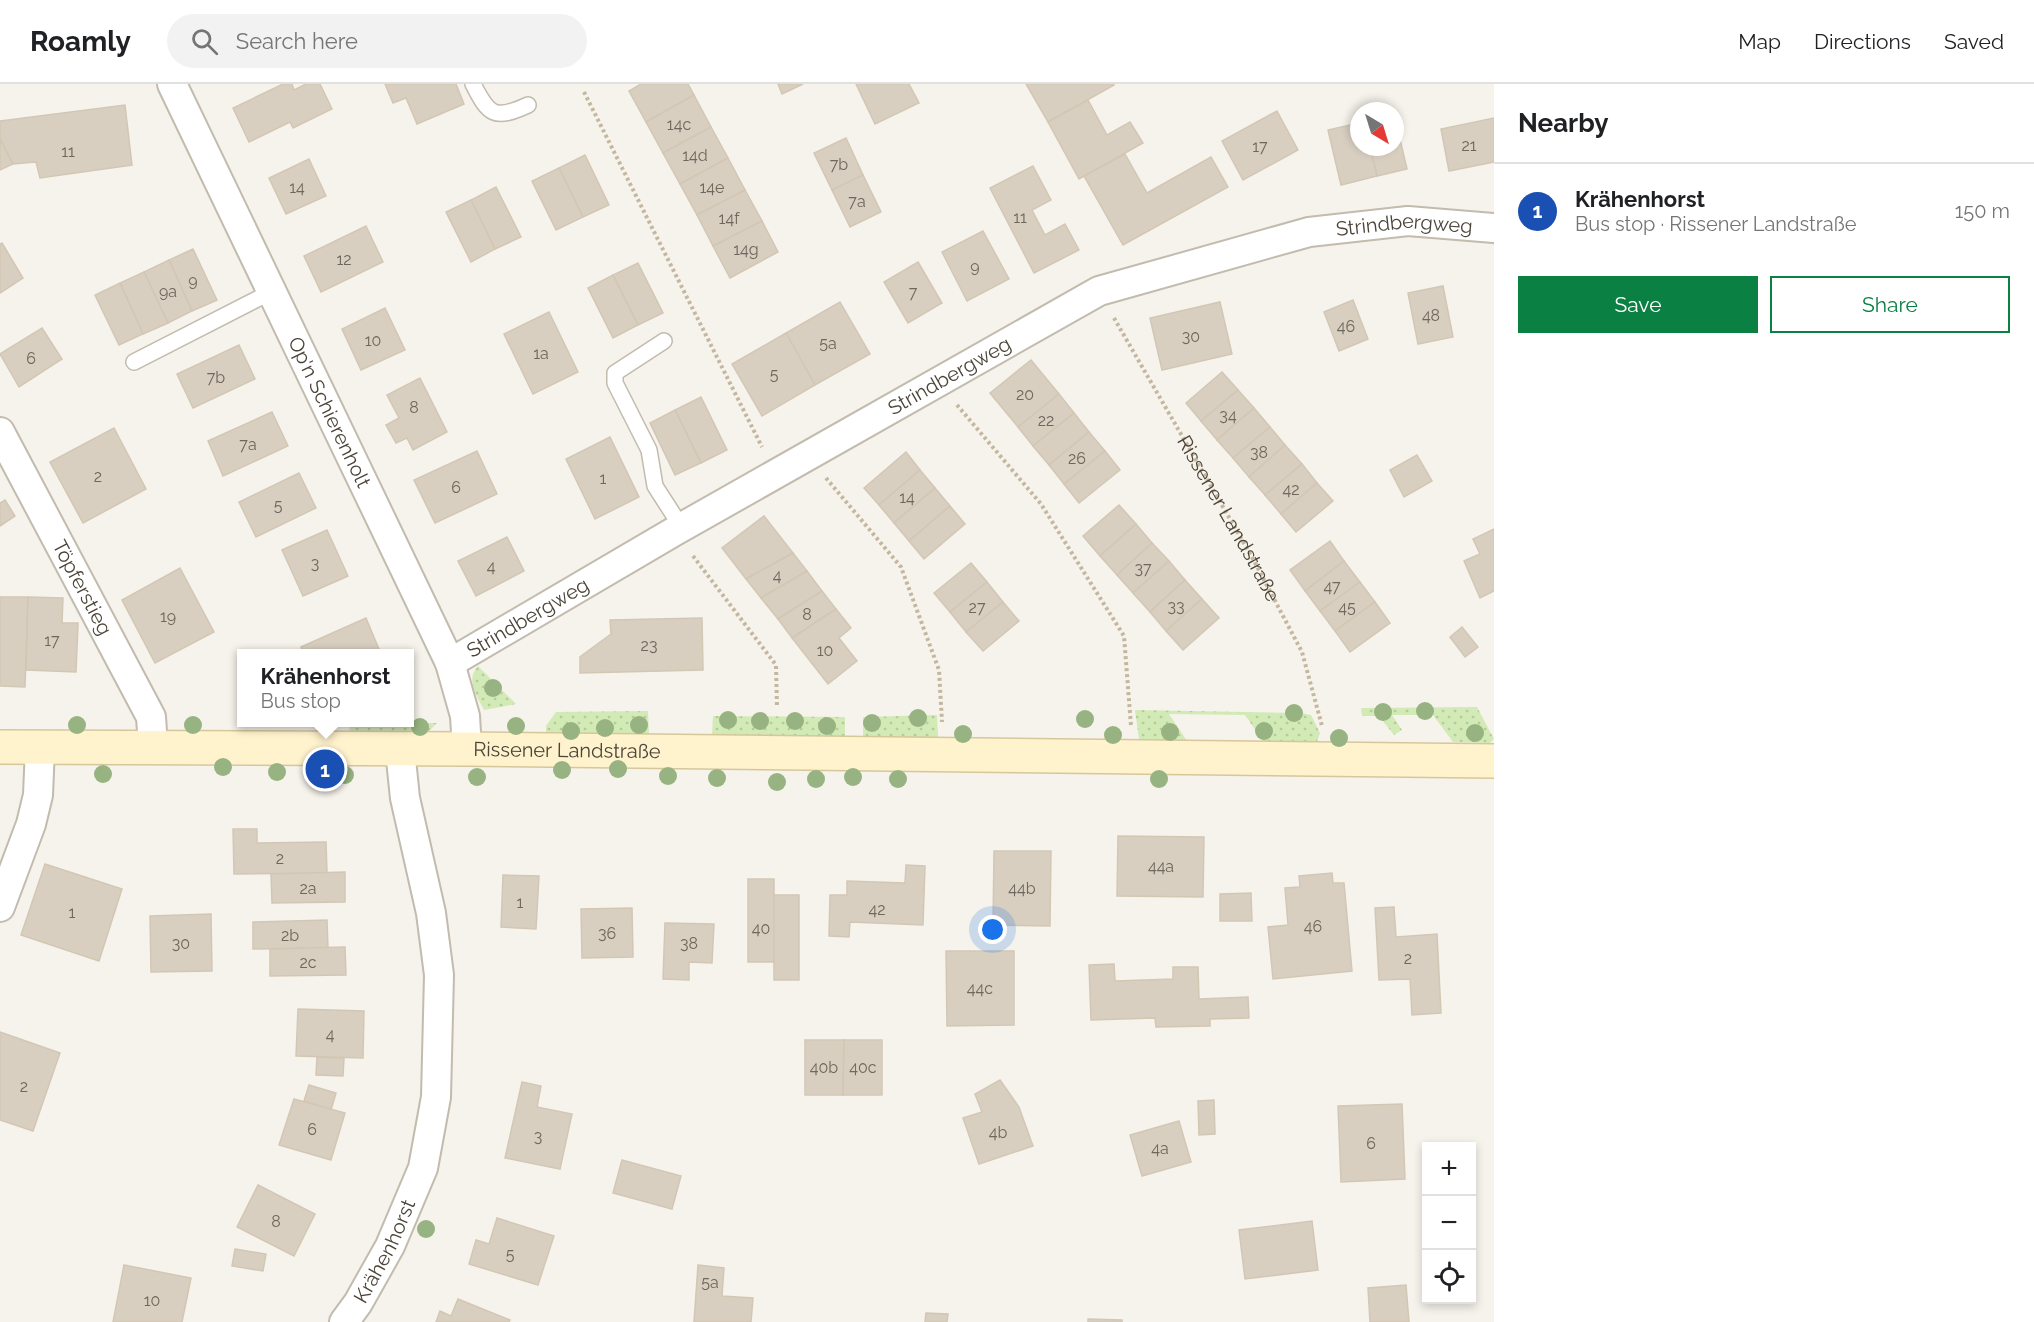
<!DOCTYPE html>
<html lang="en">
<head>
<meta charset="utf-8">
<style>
  body { margin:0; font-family:Raleway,sans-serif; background:#f2f2f2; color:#202124 }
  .controls { position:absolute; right:18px; bottom:18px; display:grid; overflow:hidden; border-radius:0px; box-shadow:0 3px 9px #0003 }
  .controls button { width:54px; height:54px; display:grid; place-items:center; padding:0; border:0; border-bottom:2px solid #e0e0e0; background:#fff; color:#202124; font:30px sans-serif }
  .compass { position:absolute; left:1350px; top:18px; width:54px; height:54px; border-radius:50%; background:#fff; box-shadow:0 3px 9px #0003; rotate:142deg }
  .you { position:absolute; left:993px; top:846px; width:21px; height:21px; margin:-15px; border:4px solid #fff; border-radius:50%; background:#1a73e8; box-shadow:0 0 0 9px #1a73e833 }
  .badge { display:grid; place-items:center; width:39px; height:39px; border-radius:50%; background:#0b8043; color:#fff; font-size:20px; font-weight:700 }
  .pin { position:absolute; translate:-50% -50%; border:3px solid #fff; box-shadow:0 2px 6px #0006 }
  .popup { position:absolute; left:237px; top:565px; width:177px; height:78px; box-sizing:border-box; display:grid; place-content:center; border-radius:0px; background:#fff; filter:drop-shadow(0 2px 4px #0005); font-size:20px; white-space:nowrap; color:#757577 }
  .popup b { font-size:22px; color:#202124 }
  .popup::after { content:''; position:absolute; left:50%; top:100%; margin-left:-12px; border:12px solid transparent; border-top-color:#fff }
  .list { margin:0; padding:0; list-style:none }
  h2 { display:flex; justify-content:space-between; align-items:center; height:78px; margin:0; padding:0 24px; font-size:26px }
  h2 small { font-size:20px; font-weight:400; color:#757577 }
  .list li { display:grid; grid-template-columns:39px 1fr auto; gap:18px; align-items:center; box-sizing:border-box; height:96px; padding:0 24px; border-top:2px solid #e0e0e0 }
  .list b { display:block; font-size:22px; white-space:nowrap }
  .list p { margin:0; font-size:20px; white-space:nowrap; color:#757577 }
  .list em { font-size:20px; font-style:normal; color:#757577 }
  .actions { display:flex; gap:12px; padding:18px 24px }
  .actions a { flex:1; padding:14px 0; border:2px solid #0b8043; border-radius:0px; text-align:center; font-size:21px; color:#0b8043 }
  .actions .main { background:#0b8043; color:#fff }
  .icon { flex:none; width:33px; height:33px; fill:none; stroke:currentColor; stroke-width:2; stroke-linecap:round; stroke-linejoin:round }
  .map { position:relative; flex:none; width:1494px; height:1238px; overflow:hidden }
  header { display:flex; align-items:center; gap:36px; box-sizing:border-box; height:84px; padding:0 30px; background:#fff; border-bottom:2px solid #e0e0e0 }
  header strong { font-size:28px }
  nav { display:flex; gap:33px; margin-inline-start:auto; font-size:21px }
  .search { width:420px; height:54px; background:#f2f2f2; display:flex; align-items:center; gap:15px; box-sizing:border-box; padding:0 21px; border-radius:33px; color:#757577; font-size:22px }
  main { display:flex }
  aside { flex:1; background:#fff }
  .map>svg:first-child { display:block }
  .grass { fill:url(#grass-dots) }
  .building { fill:#d8cfc1; stroke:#d3c7b4; stroke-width:1.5 }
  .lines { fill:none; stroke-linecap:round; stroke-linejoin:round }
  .lane-casing { stroke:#c2bbae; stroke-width:18 }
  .street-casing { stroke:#c2bbae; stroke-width:32 }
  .secondary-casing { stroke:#d6c79b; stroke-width:36 }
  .path { stroke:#c4b79f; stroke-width:4; stroke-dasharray:3 3; stroke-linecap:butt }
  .lane { stroke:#fff; stroke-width:15 }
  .street { stroke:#fff; stroke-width:28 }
  .secondary { stroke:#fff3cd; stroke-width:33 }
  .tree { fill:#97b381 }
  .labels { text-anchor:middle; stroke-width:4.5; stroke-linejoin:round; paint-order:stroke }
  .number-label { font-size:16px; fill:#6e675b }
  .street-label { font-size:20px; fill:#4b4439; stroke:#fff }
</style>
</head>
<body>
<header>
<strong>Roamly</strong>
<div class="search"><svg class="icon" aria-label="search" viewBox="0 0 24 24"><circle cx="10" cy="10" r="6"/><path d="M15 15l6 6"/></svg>Search here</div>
<nav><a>Map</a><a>Directions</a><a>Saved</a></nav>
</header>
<main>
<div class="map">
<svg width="1494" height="1238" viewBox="0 0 1494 1238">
  <defs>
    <pattern id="grass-dots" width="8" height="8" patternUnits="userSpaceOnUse" patternTransform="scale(1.5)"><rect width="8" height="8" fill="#d2eab5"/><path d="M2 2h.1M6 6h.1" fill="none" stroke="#b6ca9c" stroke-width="1.8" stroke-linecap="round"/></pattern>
  </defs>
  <rect width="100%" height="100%" fill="#f6f3ec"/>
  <g class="grass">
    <path d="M478,582L516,620L484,626C477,612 465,596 478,582Z"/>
    <polygon points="1477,623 1494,655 1490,659 1453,658 1433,631 1392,631 1402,646 1394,651 1379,632 1362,632 1361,624"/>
    <polygon points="1135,626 1301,629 1311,631 1320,649 1317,658 1263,657 1245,631 1169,630 1187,657 1139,655"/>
    <polygon points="648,627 649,650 546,650 546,642 556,628"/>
    <polygon points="937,631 938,653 863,654 863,633"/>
    <polygon points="713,632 845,633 845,652 712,652"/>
    <polygon points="350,639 437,639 425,651 349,650"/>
  </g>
  <g class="building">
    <polygon points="283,0 292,0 294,6 306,0 320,0 332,25 293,44 290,38 249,58 233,24"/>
    <polygon points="385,0 456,0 464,20 417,40 406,14 393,19"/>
    <polygon points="641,0 688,0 694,11 646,38 629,7"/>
    <polygon points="778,0 803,0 782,10"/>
    <polygon points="856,0 909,0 919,19 875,40"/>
    <polygon points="1026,0 1114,0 1114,1 1048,38"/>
    <polygon points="694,11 711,43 663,69 646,38"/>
    <polygon points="1088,16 1107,51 1130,38 1143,59 1079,95 1048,38"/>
    <polygon points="125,21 132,81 40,94 36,78 13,80 0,55 0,37"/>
    <polygon points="1277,27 1298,66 1243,96 1222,57"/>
    <polygon points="1395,34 1407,85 1377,92 1370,63 1395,63"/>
    <polygon points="1494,34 1494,78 1449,87 1441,45"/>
    <polygon points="1359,39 1359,63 1370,63 1377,92 1341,101 1328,46"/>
    <polygon points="711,43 728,74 680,100 663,69"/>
    <polygon points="846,54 863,91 832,106 814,69"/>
    <polygon points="0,55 13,80 0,86"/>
    <polygon points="1125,70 1147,109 1211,73 1228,103 1123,161 1084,92"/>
    <polygon points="585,71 609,121 583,133 559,84"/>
    <polygon points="728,74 745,106 697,131 680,100"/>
    <polygon points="309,75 326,112 286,130 269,94"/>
    <polygon points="1033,82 1051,116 1032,126 1045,151 1065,140 1079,166 1034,189 990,104"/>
    <polygon points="559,84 583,133 556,146 532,97"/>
    <polygon points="863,91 881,128 850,143 832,106"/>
    <polygon points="496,103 521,153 495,165 471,116"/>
    <polygon points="745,106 762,137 713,162 697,131"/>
    <polygon points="471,116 495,165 471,178 446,128"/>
    <polygon points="762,137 778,168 730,194 713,162"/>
    <polygon points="366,142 383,178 321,208 304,172"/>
    <polygon points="983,147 1009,195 967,217 942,168"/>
    <polygon points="2,159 23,194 0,209 0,160"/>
    <polygon points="193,165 217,216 192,227 169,176"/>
    <polygon points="169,176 192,227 168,239 144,188"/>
    <polygon points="918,178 942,219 908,239 884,198"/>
    <polygon points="638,179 663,229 638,241 613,191"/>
    <polygon points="144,188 168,239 143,250 120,199"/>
    <polygon points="613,191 638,241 613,254 588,204"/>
    <polygon points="120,199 143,250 119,261 95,211"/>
    <polygon points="1443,202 1453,253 1418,260 1408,209"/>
    <polygon points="1353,216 1368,255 1339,267 1324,228"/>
    <polygon points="840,218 870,270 815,301 786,249"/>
    <polygon points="1220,218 1232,270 1162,286 1150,234"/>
    <polygon points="385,224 405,266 361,286 342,245"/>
    <polygon points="549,228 578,288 533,310 504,250"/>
    <polygon points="42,244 62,275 19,303 0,270"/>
    <polygon points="786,249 815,301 762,332 732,280"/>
    <polygon points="239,261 255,295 193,324 177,290"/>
    <polygon points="1031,276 1059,310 1018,343 990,309"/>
    <polygon points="1222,288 1238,306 1201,337 1186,319"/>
    <polygon points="420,294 447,348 413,366 407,354 396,359 386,341 399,334 387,311"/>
    <polygon points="1238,306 1254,324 1217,356 1201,337"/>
    <polygon points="1059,310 1074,329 1033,362 1018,343"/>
    <polygon points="701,313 727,366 701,379 675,326"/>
    <polygon points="1254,324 1270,343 1233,374 1217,356"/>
    <polygon points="675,326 701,379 675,391 650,339"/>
    <polygon points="272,328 288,362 223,392 208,357"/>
    <polygon points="1074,329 1089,348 1049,381 1033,362"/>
    <polygon points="1270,343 1285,361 1249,393 1233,374"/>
    <polygon points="114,344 146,405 83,439 50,378"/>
    <polygon points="1089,348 1105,367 1064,400 1049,381"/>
    <polygon points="610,353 639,413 595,435 566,375"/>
    <polygon points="1285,361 1302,380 1265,411 1249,393"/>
    <polygon points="477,367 497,410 435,439 414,396"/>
    <polygon points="1105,367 1120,386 1079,419 1064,400"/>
    <polygon points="906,368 920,386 879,421 864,404"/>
    <polygon points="1417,371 1432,397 1404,413 1390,386"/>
    <polygon points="1302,380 1317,399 1281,430 1265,411"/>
    <polygon points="920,386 935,404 894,439 879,421"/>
    <polygon points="299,389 316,424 256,453 239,418"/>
    <polygon points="1317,399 1333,417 1296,448 1281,430"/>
    <polygon points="935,404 950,422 909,457 894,439"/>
    <polygon points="5,416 15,432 0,442 0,419"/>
    <polygon points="1119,421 1136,440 1100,472 1083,452"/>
    <polygon points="950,422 965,440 924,475 909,457"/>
    <polygon points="764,432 793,469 746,495 722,464"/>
    <polygon points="1136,440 1152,459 1117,491 1100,472"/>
    <polygon points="1494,445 1494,507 1480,514 1464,477 1480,470 1473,455"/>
    <polygon points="327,446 348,492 303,512 282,466"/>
    <polygon points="507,453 524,487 476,512 458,477"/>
    <polygon points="1330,457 1344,477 1305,507 1290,486"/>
    <polygon points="1152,459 1169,477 1133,509 1117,491"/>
    <polygon points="793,469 807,487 761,514 746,495"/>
    <polygon points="1169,477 1185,496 1150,528 1133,509"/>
    <polygon points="1344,477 1360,498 1320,527 1305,507"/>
    <polygon points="971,479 987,498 950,528 934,509"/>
    <polygon points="180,484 214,548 155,579 122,516"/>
    <polygon points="807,487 822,507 778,535 761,514"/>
    <polygon points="1185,496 1202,515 1166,547 1150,528"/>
    <polygon points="987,498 1003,518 966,548 950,528"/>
    <polygon points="1360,498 1375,518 1335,547 1320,527"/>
    <polygon points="822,507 836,525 792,554 778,535"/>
    <polygon points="0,513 28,513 25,603 0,602"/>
    <polygon points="28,513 63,514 62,539 78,539 76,588 26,586"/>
    <polygon points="1202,515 1219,534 1183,566 1166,547"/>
    <polygon points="1003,518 1019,537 983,567 966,548"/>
    <polygon points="1375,518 1390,539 1350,568 1335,547"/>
    <polygon points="836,525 851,544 839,554 857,577 828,600 792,554"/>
    <polygon points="366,534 381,570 304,570 301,563"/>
    <polygon points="702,534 703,586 580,589 580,573 611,550 610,536"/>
    <polygon points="1462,543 1478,563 1465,573 1450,553"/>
    <polygon points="233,745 257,745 257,759 326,758 327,789 234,790"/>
    <polygon points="1118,752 1204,753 1203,813 1117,812"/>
    <polygon points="994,767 1051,767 1050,842 993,841"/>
    <polygon points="45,780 122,805 99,877 21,851"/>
    <polygon points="906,781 925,782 923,841 850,838 849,853 829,852 830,811 847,811 847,797 905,799"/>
    <polygon points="345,788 345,818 272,819 271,790"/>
    <polygon points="1332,789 1333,799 1344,799 1352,887 1273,895 1268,843 1288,841 1285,804 1300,803 1299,792"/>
    <polygon points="503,791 539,792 536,845 501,843"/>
    <rect x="748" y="795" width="26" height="83"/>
    <polygon points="1251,809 1252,837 1220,837 1220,810"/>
    <rect x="774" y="811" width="25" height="85"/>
    <polygon points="1394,823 1396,853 1437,850 1441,929 1412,931 1410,895 1379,896 1375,824"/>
    <polygon points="632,824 633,873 582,874 581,825"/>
    <polygon points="211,830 212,887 151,888 150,832"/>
    <polygon points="327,836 328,864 253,865 253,838"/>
    <polygon points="665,839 714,840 712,879 689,878 689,896 663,895"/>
    <polygon points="345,863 346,891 270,892 270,865"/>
    <polygon points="946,867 1014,867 1014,941 947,942"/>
    <polygon points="1114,880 1115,897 1173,895 1173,883 1198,883 1199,915 1248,913 1249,934 1210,935 1210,942 1156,943 1155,934 1091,936 1089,881"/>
    <polygon points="298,925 364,927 363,974 296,972"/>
    <polygon points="0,948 60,969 33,1047 0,1036"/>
    <polygon points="805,956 844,956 843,1011 805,1011"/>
    <polygon points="844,956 882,956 882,1011 843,1011"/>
    <polygon points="317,973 344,974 343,992 316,991"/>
    <polygon points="1000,996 1019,1023 1033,1062 979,1080 963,1034 982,1028 975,1010"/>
    <polygon points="522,998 541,1002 537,1023 572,1030 560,1085 505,1074"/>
    <polygon points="309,1001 336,1009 331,1026 304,1017"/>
    <polygon points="294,1015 345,1029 331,1076 279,1061"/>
    <polygon points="1214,1016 1215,1050 1199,1051 1198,1017"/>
    <polygon points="1402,1020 1405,1095 1341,1098 1338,1022"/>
    <polygon points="1179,1037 1191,1078 1142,1092 1130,1051"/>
    <polygon points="622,1076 681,1092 672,1125 613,1109"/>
    <polygon points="258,1101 315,1130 294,1172 237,1143"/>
    <polygon points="497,1134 554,1152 538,1201 469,1180 476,1156 489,1160"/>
    <polygon points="1312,1137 1318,1186 1245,1195 1239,1146"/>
    <polygon points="235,1165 266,1170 263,1187 232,1182"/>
    <polygon points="124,1181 191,1194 182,1238 113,1238"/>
    <polygon points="698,1181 724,1184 722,1212 753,1214 751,1238 694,1238"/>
    <polygon points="1406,1201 1409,1238 1370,1238 1368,1204"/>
    <polygon points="458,1215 510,1236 509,1238 436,1238 440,1227 451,1232"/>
    <polygon points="926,1229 948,1230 947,1238 925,1238"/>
    <polygon points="1088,1235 1122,1236 1122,1238 1088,1238"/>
  </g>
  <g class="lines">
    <defs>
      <g id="lane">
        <path d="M473,0C489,32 495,36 528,21"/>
        <polyline points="664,257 615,289 615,299 649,366 655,402 682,444"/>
        <polyline points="134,278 271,208"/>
      </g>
      <g id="street">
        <path id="s2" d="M172,0L450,579L465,632L467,665"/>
        <path id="s3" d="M0,348L151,633L153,662"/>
        <path id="s4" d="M450,579L675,447L1099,207L1309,148L1408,137L1494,144"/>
        <polyline points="0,823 31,740 38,711 40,663"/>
        <path id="s5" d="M344,1238L358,1219L390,1162L423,1084L436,1013L439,891L431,829L405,714L400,666"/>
      </g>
      <g id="secondary">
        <path id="s6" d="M0,663L467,665L1494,677"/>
      </g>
    </defs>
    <use href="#lane" class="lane-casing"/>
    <use href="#street" class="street-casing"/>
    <use href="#secondary" class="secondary-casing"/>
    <g class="path">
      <polyline points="584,8 762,363"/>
      <path id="s1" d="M1114,234L1253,475L1302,568L1322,642"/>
      <polyline points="957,321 1041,420 1124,552 1131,642"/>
      <polyline points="826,394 901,483 939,586 942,638"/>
      <polyline points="693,472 776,581 777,624"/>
    </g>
    <use href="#lane" class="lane"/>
    <use href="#street" class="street"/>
    <use href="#secondary" class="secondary"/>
  </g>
  <g class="tree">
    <circle cx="493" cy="604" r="9"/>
    <circle cx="1425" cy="627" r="9"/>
    <circle cx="1383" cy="628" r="9"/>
    <circle cx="1294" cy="629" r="9"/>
    <circle cx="918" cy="634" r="9"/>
    <circle cx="1085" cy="635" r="9"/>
    <circle cx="728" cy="636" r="9"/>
    <circle cx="760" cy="637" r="9"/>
    <circle cx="795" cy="637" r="9"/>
    <circle cx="872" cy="639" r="9"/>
    <circle cx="77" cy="641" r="9"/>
    <circle cx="193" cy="641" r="9"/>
    <circle cx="639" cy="641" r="9"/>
    <circle cx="516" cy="642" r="9"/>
    <circle cx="827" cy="642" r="9"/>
    <circle cx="420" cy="643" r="9"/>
    <circle cx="605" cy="644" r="9"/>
    <circle cx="571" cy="647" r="9"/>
    <circle cx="1264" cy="647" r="9"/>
    <circle cx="1170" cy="648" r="9"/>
    <circle cx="1475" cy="649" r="9"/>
    <circle cx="963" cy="650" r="9"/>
    <circle cx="1113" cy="651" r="9"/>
    <circle cx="1339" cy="654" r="9"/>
    <circle cx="223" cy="683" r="9"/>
    <circle cx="618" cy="685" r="9"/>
    <circle cx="562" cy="686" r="9"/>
    <circle cx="277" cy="688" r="9"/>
    <circle cx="103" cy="690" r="9"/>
    <circle cx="345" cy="691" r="9"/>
    <circle cx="668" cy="692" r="9"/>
    <circle cx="477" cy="693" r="9"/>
    <circle cx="853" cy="693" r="9"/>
    <circle cx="717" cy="694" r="9"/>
    <circle cx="816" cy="695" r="9"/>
    <circle cx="898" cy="695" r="9"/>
    <circle cx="1159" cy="695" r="9"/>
    <circle cx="777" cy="698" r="9"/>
    <circle cx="426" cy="1145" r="9"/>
  </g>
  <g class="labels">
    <g class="number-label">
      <text x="679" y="46">14c</text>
      <text x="1469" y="67">21</text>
      <text x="1260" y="68">17</text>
      <text x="68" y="73">11</text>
      <text x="695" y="77">14d</text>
      <text x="839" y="86">7b</text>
      <text x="297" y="109">14</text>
      <text x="712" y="109">14e</text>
      <text x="857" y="123">7a</text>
      <text x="1020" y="139">11</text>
      <text x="729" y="140">14f</text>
      <text x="746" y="171">14g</text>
      <text x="344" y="181">12</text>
      <text x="975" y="188">9</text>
      <text x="193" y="202">9</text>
      <text x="168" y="213">9a</text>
      <text x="913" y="214">7</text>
      <text x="1431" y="237">48</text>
      <text x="1346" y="248">46</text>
      <text x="1191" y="258">30</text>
      <text x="373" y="262">10</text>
      <text x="828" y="265">5a</text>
      <text x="541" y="275">1a</text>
      <text x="31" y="280">6</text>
      <text x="774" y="296">5</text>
      <text x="216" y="299">7b</text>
      <text x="1025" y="316">20</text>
      <text x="414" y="329">8</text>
      <text x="1228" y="337">34</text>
      <text x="1046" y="342">22</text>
      <text x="248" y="366">7a</text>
      <text x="1259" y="374">38</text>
      <text x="1077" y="380">26</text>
      <text x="98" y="398">2</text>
      <text x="603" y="400">1</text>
      <text x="456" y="409">6</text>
      <text x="1291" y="411">42</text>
      <text x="907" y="419">14</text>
      <text x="278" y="427">5</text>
      <text x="315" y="485">3</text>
      <text x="491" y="488">4</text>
      <text x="1143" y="490">37</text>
      <text x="777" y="497">4</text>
      <text x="1332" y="508">47</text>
      <text x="1176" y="528">33</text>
      <text x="977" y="529">27</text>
      <text x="1347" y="529">45</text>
      <text x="807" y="536">8</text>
      <text x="168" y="538">19</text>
      <text x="52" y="562">17</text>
      <text x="649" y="567">23</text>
      <text x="825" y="572">10</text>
      <text x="280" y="780">2</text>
      <text x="1161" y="788">44a</text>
      <text x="308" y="810">2a</text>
      <text x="1022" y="810">44b</text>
      <text x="520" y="824">1</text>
      <text x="877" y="831">42</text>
      <text x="72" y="834">1</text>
      <text x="1313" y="848">46</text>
      <text x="761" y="850">40</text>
      <text x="607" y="855">36</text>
      <text x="290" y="857">2b</text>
      <text x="181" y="865">30</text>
      <text x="689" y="865">38</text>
      <text x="1408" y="880">2</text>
      <text x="308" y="884">2c</text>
      <text x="980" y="910">44c</text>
      <text x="330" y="956">4</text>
      <text x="824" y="989">40b</text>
      <text x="863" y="989">40c</text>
      <text x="24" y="1008">2</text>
      <text x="312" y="1051">6</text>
      <text x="998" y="1054">4b</text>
      <text x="538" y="1058">3</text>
      <text x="1371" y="1065">6</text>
      <text x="1160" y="1070">4a</text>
      <text x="276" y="1143">8</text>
      <text x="510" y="1176">5</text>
      <text x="710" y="1204">5a</text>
      <text x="152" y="1222">10</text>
    </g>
    <g class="street-label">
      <text dy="7" stroke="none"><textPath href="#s4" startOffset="1062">Strindbergweg</textPath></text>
      <text dy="7" stroke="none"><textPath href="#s4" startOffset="576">Strindbergweg</textPath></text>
      <text dy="7" stroke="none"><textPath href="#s2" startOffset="364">Op'n Schierenholt</textPath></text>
      <text dy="7" stroke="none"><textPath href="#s1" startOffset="231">Rissener Landstraße</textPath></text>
      <text dy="7" stroke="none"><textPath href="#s3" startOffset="176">Töpferstieg</textPath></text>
      <text dy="7" stroke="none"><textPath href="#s4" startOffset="90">Strindbergweg</textPath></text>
      <text dy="7" stroke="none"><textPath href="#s6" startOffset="567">Rissener Landstraße</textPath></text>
      <text dy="7" stroke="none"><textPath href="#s5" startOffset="82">Krähenhorst</textPath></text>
    </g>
  </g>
</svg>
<div class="controls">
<button>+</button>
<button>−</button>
<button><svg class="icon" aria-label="locate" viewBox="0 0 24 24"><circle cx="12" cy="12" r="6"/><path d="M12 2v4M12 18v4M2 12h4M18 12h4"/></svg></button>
</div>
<svg class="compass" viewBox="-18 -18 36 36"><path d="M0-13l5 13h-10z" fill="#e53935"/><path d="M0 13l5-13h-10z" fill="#757577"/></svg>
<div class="you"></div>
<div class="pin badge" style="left:325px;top:685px;background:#1a4fb4">1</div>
<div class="popup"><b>Krähenhorst</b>Bus stop</div>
</div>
<aside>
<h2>Nearby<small></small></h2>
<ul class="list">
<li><span class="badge" style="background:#1a4fb4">1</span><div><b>Krähenhorst</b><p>Bus stop · Rissener Landstraße</p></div><em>150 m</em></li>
</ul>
<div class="actions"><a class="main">Save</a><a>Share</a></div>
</aside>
</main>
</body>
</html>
